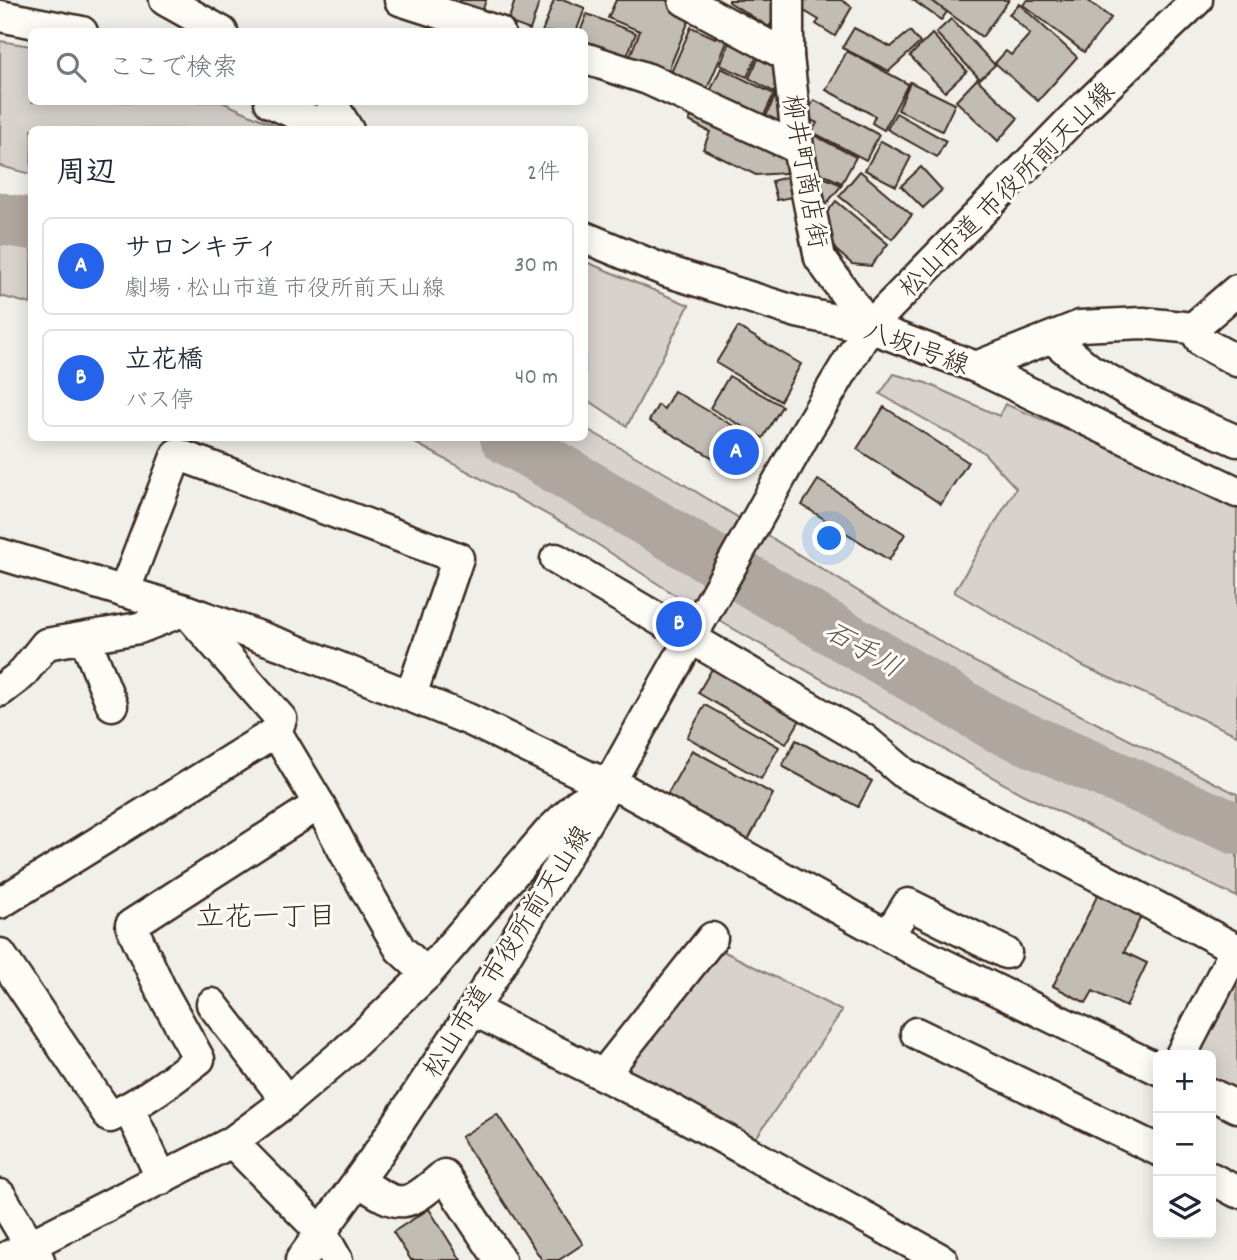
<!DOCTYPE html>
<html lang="ja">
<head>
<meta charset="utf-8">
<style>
  body { margin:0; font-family:Dekko,"Klee One",sans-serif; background:#f6f6f7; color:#1f2937 }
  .controls { position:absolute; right:21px; bottom:21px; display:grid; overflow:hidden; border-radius:10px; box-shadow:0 4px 18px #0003 }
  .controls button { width:63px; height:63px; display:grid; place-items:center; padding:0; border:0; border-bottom:2px solid #e0e1e3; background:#fff; color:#1f2937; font:35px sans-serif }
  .you { position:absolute; left:830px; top:539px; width:24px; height:24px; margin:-18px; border:5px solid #fff; border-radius:50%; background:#1a73e8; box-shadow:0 0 0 10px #1a73e833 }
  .badge { display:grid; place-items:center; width:46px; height:46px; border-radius:50%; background:#2563eb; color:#fff; font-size:23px; font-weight:700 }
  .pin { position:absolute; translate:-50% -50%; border:4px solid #fff; box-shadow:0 2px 7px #0006 }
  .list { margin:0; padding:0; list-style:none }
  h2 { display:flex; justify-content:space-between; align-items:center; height:91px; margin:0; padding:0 28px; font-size:30px }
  h2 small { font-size:23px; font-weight:400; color:#747a83 }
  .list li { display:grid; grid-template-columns:46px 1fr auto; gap:21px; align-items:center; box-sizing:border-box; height:98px; margin:0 14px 14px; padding:0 14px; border:2px solid #e0e1e3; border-radius:10px }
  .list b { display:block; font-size:26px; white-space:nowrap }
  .list p { margin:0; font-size:23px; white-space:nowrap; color:#747a83 }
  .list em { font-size:23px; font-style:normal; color:#747a83 }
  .icon { flex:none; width:38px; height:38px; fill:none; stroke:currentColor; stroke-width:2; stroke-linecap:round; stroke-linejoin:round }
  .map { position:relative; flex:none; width:1237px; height:1260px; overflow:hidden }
  .search { position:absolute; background:#fff; box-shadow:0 4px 18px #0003; left:28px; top:28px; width:560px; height:77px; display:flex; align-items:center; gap:18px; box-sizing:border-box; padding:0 24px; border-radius:10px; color:#747a83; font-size:26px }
  .panel { position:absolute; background:#fff; box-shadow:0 4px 18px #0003; left:28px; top:126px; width:560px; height:315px; border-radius:10px }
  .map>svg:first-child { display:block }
  .green { fill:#d7d2cc; stroke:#897e75; stroke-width:2 }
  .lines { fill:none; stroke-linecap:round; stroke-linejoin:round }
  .river { stroke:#aea69f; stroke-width:52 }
  .building { fill:#c1bcb4; stroke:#3b2a1e; stroke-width:2 }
  .minor-casing { stroke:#3b2a1e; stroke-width:35 }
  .minor { stroke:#fdfcf7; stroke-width:30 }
  .labels { text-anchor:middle; stroke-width:6; stroke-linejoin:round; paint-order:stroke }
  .street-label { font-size:26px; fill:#3b2a1e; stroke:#fdfcf7 }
  .water-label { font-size:28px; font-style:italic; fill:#63554b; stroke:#fdfcf7 }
  .neighbourhood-label { font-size:28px; fill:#3b2a1e; stroke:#fdfcf7 }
</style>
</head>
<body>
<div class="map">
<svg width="1237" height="1260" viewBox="0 0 1237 1260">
  <rect width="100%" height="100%" fill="#f1efea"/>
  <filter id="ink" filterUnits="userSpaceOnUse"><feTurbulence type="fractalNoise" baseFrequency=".0143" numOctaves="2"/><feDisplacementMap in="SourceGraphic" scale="14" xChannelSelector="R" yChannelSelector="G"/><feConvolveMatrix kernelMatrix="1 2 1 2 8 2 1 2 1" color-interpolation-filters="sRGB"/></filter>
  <g filter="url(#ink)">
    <g class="green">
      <polygon points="0,41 31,46 32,102 222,102 283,129 32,130 31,174 0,166"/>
      <polygon points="0,193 31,200 31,304 0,296"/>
      <polygon points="584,261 689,305 627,426 585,398"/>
      <polygon points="894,374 926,383 999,416 1005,404 1205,487 1237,503 1237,735 1085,667 954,592 1016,488 983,452 880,394"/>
      <polygon points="585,428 672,477 969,659 1237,794 1237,897 1022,794 678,597 574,529 406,438 584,438"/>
      <polygon points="715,947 842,1011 756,1138 619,1067"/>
      <polygon points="1237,976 1237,1096 1211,1084 1211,1055 1194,1055"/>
    </g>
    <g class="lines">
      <g class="river">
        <polyline points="0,219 32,224"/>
        <polyline points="506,438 997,726 1237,829"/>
      </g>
    </g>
    <g class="building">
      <polygon points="460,0 486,0 480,18 457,8"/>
      <polygon points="515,0 540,0 530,30 508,22"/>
      <polygon points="554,0 565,0 585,8 576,32 542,32"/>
      <polygon points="616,0 666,0 693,11 666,76 626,66 640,31 608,18"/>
      <polygon points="729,0 776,0 783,4 769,27 729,2"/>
      <polygon points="794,0 841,0 852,7 835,36 816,24 819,20 796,6"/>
      <polygon points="913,0 931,0 947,12 941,20"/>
      <polygon points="931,0 1009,0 982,37"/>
      <polygon points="1027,0 1087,0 1111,18 1084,52 1023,5"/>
      <polygon points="1019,4 1077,57 1038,101 995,63 1006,51 1011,55 1030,34 1009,14"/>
      <polygon points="587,14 636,33 623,66 584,51 584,32 580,32"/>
      <polygon points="951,19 995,65 980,79 936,33"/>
      <polygon points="691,27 715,38 716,35 728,40 707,89 702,87 697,97 666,84"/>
      <polygon points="854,28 891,47 910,31 920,43 889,71 842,48"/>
      <polygon points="932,34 967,71 945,92 910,56"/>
      <polygon points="731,39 759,52 747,77 720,65"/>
      <polygon points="847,51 908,84 884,130 872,123 875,116 826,90"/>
      <polygon points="760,55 775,62 785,98 749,78"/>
      <polygon points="721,68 774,94 759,126 706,100"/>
      <polygon points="977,79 1018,118 998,141 956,101"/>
      <polygon points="910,82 955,104 942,131 898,110"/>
      <polygon points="775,96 789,102 788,136 762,125"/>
      <polygon points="814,100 879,135 866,160 812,132 817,123 805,117"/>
      <polygon points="695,109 794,155 798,172 756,175 703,149 710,132 689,121"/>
      <polygon points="896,113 946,141 937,157 887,129"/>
      <polygon points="806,131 856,157 842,183 809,168"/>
      <polygon points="881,141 911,157 896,186 865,170"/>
      <polygon points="921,167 942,190 923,208 901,186"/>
      <polygon points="860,171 912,215 892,239 839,196"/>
      <polygon points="811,172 842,185 818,214"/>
      <polygon points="787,177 792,197 777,200 772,181"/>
      <polygon points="836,201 888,244 871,266 852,264 822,238 819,223"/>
      <polygon points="738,327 801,364 780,401 716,363"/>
      <polygon points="729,376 782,406 763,438 710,408"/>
      <polygon points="674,391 761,442 743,475 649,421 658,405 664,409"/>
      <polygon points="884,407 968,462 941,504 857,449"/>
      <polygon points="818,480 905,534 889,560 802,505"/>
      <polygon points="716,662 804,713 786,744 698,693"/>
      <polygon points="705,705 779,747 761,779 687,737"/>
      <polygon points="796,740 872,781 858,807 782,766"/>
      <polygon points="692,750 773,794 747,842 666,797"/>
      <polygon points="1101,888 1144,910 1124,952 1147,963 1126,1007 1093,991 1086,1003 1053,986"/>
      <polygon points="497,1114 583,1244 559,1260 542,1260 461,1137"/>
      <polygon points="429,1209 461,1260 411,1260 393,1232"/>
    </g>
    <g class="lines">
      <defs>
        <g id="minor">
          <polyline points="165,0 222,32"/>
          <polyline points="400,0 499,32"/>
          <polyline points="684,0 788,56"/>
          <polyline points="788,0 788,56 798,148 820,258 869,327"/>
          <polyline points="0,16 82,32"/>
          <polyline points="584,58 648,79 798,148"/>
          <polyline points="270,102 332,130"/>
          <polyline points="331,102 348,130"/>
          <polyline points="584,237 666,271 797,312 869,327 976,367 1237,492"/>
          <polyline points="1193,328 1202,342 1237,361"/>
          <polyline points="1052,338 1089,369 1148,402 1237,441"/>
          <polyline points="976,367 1080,326 1143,323 1193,328 1237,290"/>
          <polyline points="0,554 185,610 285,646 470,720 587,776 627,791 912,949 1158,1069"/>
          <polyline points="556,559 865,740 905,774 1236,949 1181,1055"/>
          <polyline points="124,592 177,454 458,558 411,695"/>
          <polyline points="85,638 112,705"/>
          <polyline points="0,691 21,675 46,644 139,628 185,610 281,719 276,732 0,903"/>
          <polyline points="276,732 319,804 350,862 400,949 427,974"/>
          <polyline points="888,936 908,904 1006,953"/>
          <path d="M0,954L110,1117C143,1102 171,1081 199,1059L162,992L131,925L319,804"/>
          <polyline points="212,1004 287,1101"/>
          <polyline points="473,1010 667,1107 942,1260"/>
          <polyline points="916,1033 1158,1150"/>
          <polyline points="603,1075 712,938"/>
          <polyline points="1211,1094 1237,1107"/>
          <polyline points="129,1109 162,1179"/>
          <polyline points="232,1142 322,1233 337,1260"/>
          <polyline points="1211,1178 1237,1192"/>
          <path d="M359,1181C401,1210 406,1208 444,1175L500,1260"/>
          <polyline points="0,1195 39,1260"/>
          <polyline points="1,1260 232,1142 287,1101 347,1050 427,974 549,832 578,804 596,793"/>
          <polyline points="301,1260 379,1152 473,1010 609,784 807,430 869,327 1071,120 1197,0"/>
        </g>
      </defs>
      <use href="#minor" class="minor-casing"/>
      <use href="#minor" class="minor"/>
    </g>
  </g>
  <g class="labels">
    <g class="street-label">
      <text transform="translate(806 171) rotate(80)" y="9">柳井町商店街</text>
      <text transform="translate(1006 189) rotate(-45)" y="9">松山市道 市役所前天山線</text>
      <text transform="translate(917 347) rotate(20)" y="9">八坂1号線</text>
      <text transform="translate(506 951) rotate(-58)" y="9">松山市道 市役所前天山線</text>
    </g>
    <g class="water-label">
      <text transform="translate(864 648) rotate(30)" y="10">石手川</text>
    </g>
    <g class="neighbourhood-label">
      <text x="266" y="925">立花一丁目</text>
    </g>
  </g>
</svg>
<div class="controls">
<button>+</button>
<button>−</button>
<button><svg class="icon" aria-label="layers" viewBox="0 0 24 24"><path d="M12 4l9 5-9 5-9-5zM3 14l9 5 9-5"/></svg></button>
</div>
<div class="you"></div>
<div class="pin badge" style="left:736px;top:452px">A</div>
<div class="pin badge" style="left:679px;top:624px">B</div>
<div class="search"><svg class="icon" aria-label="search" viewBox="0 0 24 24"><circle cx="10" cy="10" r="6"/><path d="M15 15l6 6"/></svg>ここで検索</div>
<section class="panel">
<h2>周辺<small>2件</small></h2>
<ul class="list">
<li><span class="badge">A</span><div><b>サロンキティ</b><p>劇場 · 松山市道 市役所前天山線</p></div><em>30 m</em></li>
<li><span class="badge">B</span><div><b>立花橋</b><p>バス停</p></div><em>40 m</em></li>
</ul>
</section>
</div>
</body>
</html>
